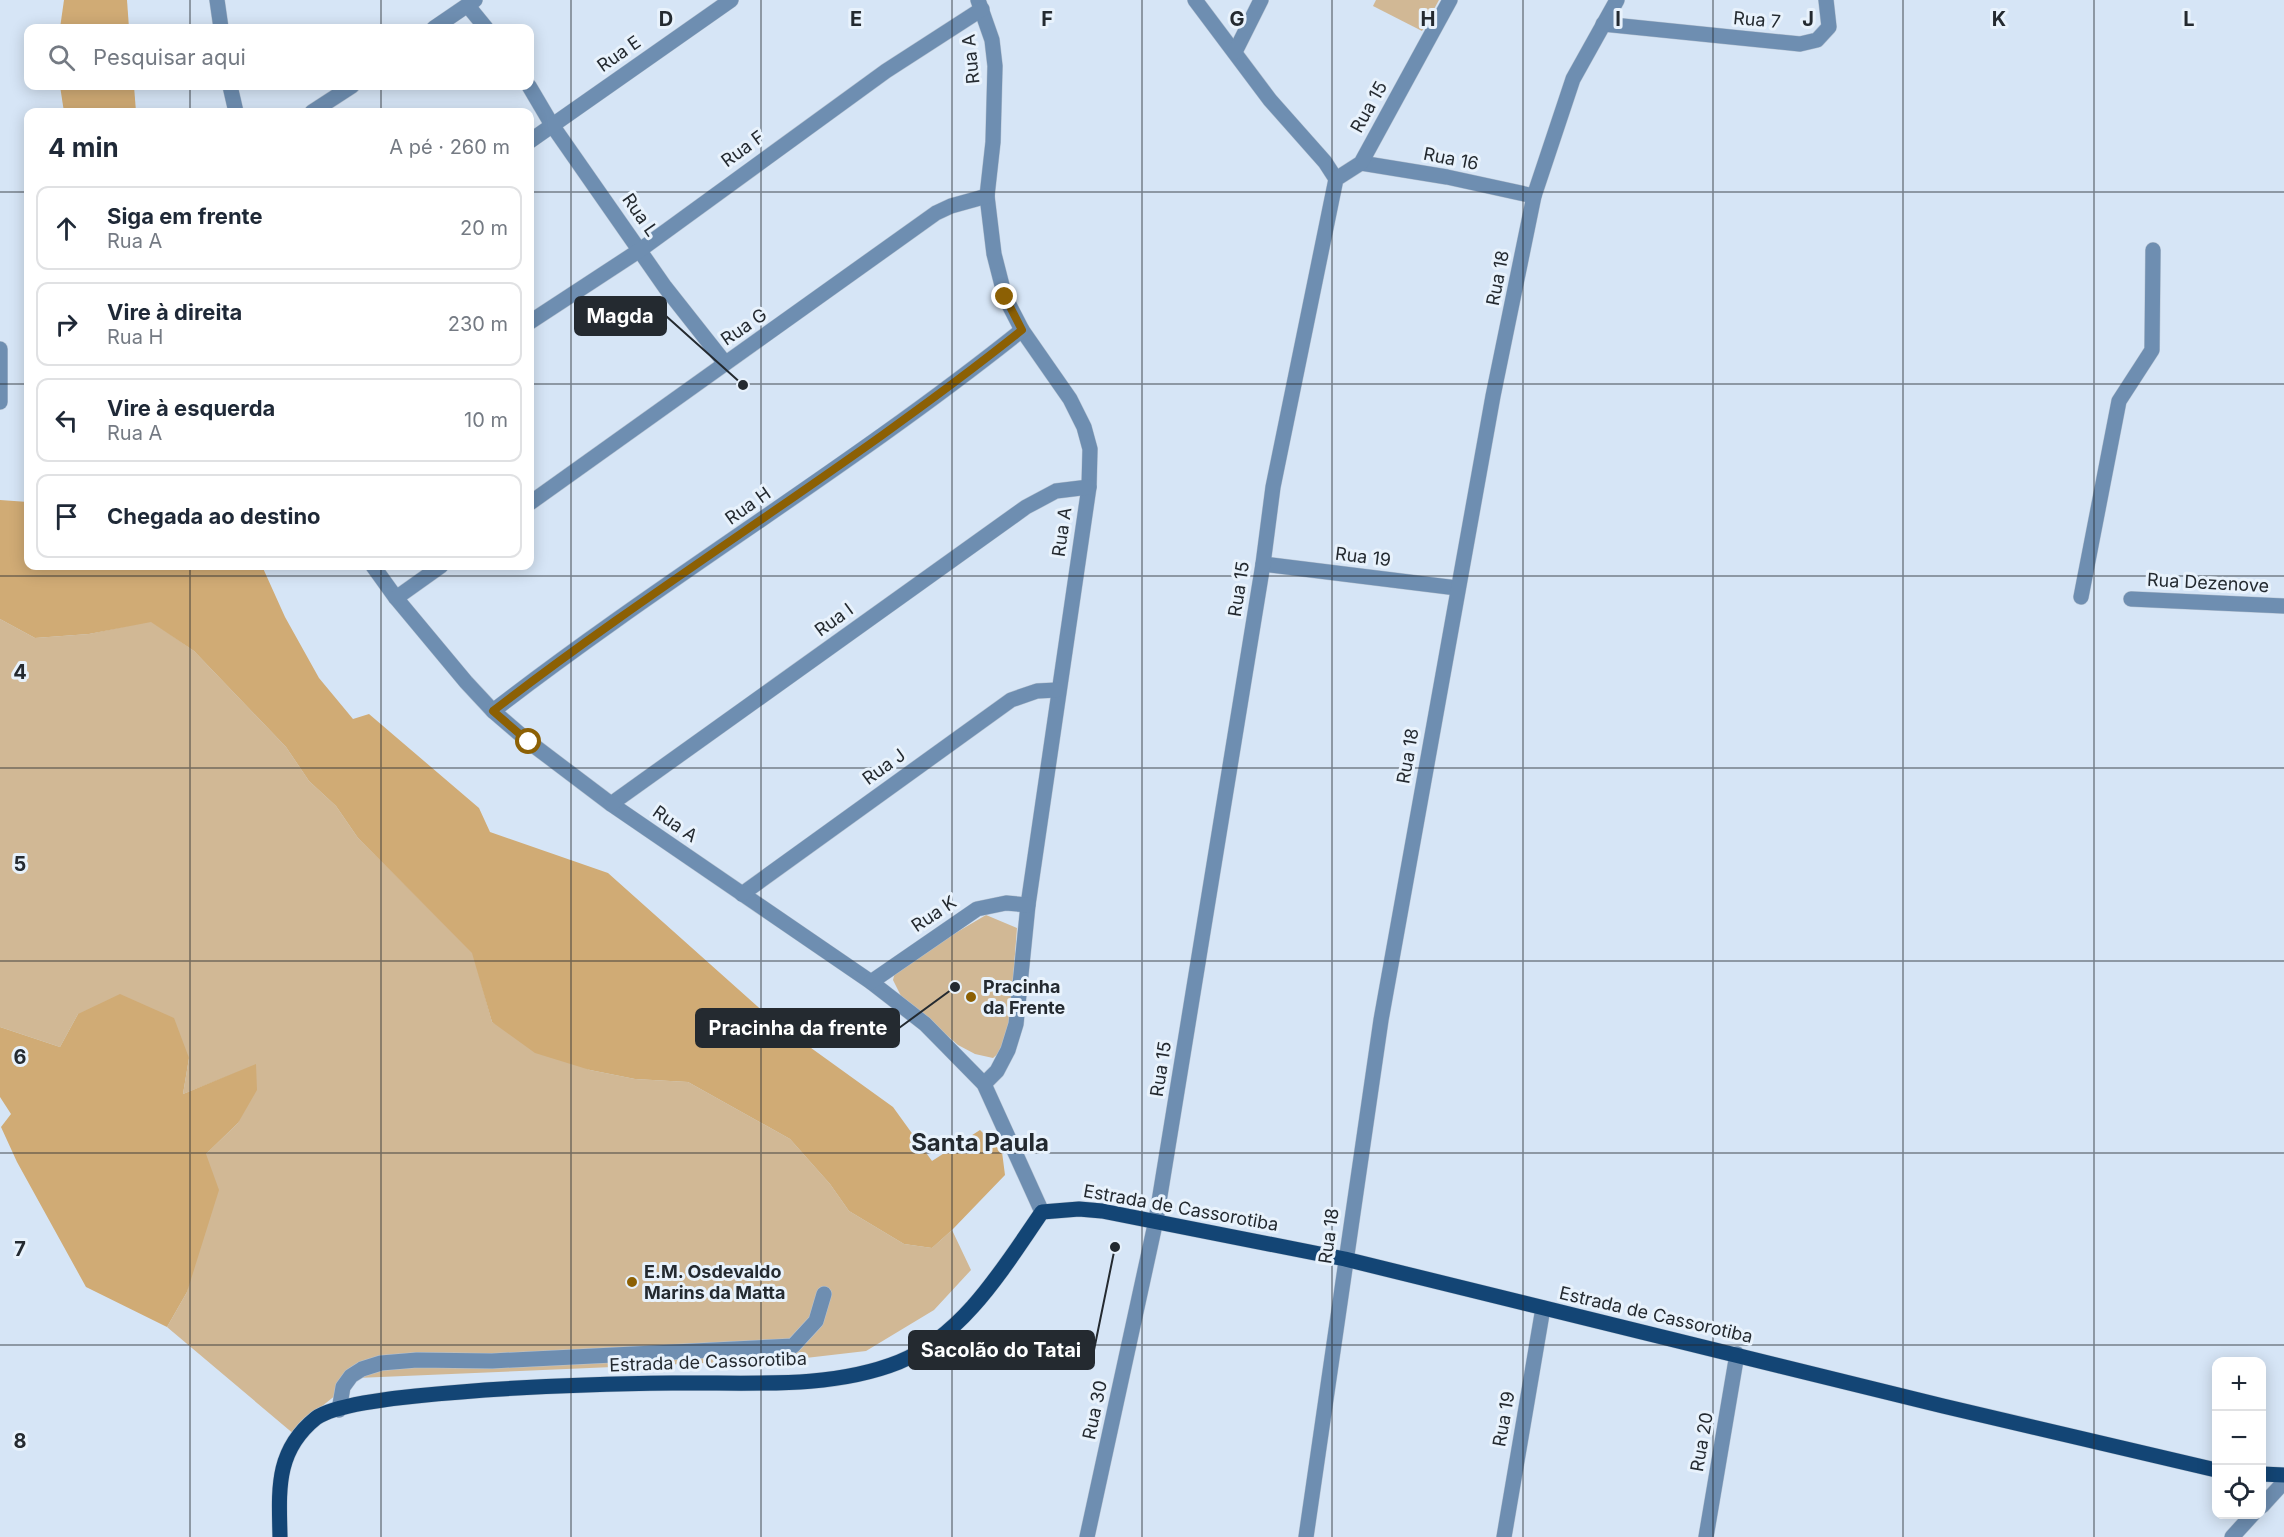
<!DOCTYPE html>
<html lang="pt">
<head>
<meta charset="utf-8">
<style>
  body { margin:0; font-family:Inter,sans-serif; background:#f2f2f3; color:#1f2937 }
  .controls { position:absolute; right:18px; bottom:18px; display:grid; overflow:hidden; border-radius:12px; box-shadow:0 3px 15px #0003 }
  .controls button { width:54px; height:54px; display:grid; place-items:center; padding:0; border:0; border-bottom:2px solid #e0e1e3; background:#fff; color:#1f2937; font:30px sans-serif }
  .stop { position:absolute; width:18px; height:18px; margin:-14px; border:4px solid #8c6004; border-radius:50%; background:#fff }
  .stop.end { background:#8c6004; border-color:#fff; box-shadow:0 2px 6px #0008 }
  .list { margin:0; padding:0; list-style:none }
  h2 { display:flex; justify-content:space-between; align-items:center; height:78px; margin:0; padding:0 24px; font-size:26px }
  h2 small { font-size:20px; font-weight:400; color:#747a83 }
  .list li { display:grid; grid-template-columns:39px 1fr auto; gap:18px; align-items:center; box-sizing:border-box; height:84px; margin:0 12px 12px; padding:0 12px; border:2px solid #e0e1e3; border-radius:12px }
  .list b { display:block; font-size:22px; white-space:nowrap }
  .list p { margin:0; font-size:20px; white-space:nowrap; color:#747a83 }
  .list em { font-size:20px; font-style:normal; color:#747a83 }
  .icon { flex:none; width:33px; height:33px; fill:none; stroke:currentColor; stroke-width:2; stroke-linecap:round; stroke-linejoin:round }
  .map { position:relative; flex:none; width:2284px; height:1537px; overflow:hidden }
  .search { position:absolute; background:#fff; box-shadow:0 3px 15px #0003; left:24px; top:24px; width:510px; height:66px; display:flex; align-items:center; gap:15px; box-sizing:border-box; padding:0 21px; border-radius:12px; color:#747a83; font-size:22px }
  .panel { position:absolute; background:#fff; box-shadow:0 3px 15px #0003; left:24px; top:108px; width:510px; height:462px; border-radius:12px }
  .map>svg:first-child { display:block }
  .green { fill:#d1b895 }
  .forest { fill:#d0ab75 }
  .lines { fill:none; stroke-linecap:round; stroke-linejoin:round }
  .minor-casing { stroke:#b6c3d2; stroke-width:16 }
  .major-casing { stroke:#b6c3d2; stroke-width:16 }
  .minor { stroke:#6e8eb1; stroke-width:15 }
  .major { stroke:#134575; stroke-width:15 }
  .route { stroke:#8c6004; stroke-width:8 }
  .grid { fill:none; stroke:#242a30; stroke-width:1.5; stroke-opacity:0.55 }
  .poi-dot { fill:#8c6004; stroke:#e8f2fc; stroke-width:2 }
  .labels { text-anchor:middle; stroke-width:6; stroke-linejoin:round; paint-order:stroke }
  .street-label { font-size:18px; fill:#242a30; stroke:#e8f2fc }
  .poi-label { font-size:18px; font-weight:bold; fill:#242a30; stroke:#e8f2fc; text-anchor:start }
  .district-label { font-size:24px; font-weight:bold; fill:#242a30; stroke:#e8f2fc }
  .grid-label { font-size:20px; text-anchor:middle; font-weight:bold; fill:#242a30; stroke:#e8f2fc; stroke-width:6; stroke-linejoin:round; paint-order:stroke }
  .leader { fill:none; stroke:#242a30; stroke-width:2 }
  .callout-dot { fill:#242a30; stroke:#e8f2fc; stroke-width:2 }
  .callout { fill:#242a30; stroke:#242a30; stroke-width:2 }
  .callout-label { font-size:20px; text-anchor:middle; font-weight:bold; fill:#fff }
</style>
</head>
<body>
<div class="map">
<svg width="2284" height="1537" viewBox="0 0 2284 1537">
  <rect width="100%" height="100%" fill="#d6e5f6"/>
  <g class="green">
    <polygon points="1376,0 1439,0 1422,31 1373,6"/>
    <polygon points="0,619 35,638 89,634 151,621 194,651 286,747 309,781 336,806 358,838 473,953 492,1022 590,1070 635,1079 688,1082 790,1139 830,1184 849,1211 904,1244 932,1248 952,1230 971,1270 934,1310 866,1351 797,1359 357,1378 321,1407 295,1435 167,1327 187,1292 206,1154 238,1123 256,1065 183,1094 189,1058 78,1014 60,1047 0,1027"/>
    <polygon points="986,915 1017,928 1008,1045 993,1058 975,1054 958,1045 927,1018 903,1000 893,980 896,968"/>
  </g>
  <g class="forest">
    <polygon points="64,0 127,0 129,28 60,28"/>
    <polygon points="60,86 134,86 136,112 64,112"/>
    <polygon points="0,500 28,502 28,566 262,566 285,617 319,678 353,719 369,714 479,808 490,832 608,873 775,1022 893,1107 932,1161 980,1130 1002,1152 1005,1175 952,1230 932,1248 904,1244 849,1211 830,1184 790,1139 688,1082 635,1079 590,1070 535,1053 492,1022 472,953 358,838 336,806 309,781 286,747 194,651 151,622 89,634 35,638 0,619"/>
    <polygon points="120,994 174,1018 189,1058 183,1094 256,1064 257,1090 238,1123 206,1154 219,1190 187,1292 167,1327 86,1287 17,1162 1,1127 11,1114 0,1097 0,1027 60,1047 78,1014"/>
  </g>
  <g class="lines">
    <defs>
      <g id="minor">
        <polyline points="217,0 221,28"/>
        <polyline points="978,0 992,40 995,66 993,142 987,196 994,254 1005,297 1022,330 1070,399 1084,427 1090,449 1089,487 1028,905 1016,1024 1008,1050 997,1071 984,1084"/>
        <polyline points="1195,0 1270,100 1325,162 1336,179"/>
        <polyline points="468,6 486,28"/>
        <polyline points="1603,24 1800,44 1817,40 1829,27 1826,0"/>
        <polyline points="434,28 475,0"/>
        <polyline points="1235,52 1261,0"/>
        <polyline points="230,86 236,112"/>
        <polyline points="529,86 552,125 665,287 725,363"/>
        <polyline points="312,112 352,86"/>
        <polyline points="530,141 731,0"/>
        <polyline points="1361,163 1447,177 1534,196"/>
        <polyline points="530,322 640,250 886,71 982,9"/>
        <polyline points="0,349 0,402"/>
        <polyline points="530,503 936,213 951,206 987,196"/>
        <polyline points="1263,564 1457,588"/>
        <polyline points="373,566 396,598 466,682 493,711 529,742 611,804 871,982 925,1024 984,1084 1042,1212"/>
        <polyline points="2081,597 2119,401 2152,350 2153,250"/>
        <polyline points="396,598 441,566"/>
        <polyline points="2131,599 2284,606"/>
        <path d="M493,711C665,578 852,466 1022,330"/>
        <polyline points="611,804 1026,507 1056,491 1089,487"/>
        <polyline points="742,894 1011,700 1037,691 1057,690"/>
        <polyline points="871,982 977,909 1006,903 1028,905"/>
        <polyline points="339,1410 343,1387 351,1376 362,1369 381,1363 417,1360 492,1361 793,1346 816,1321 824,1294"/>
        <polyline points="2262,1506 2284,1482"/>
        <polyline points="1087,1537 1156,1220 1263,564 1273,487 1336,179 1361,163 1450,0"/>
        <polyline points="1306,1537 1381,1020 1493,396 1534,196 1573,79 1617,0"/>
        <polyline points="1504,1537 1543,1308"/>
        <polyline points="1706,1537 1737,1354"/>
        <polyline points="2232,1537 2253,1514"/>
      </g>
      <g id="major">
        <polyline points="2262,1474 2284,1475"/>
        <path d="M280,1537C279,1490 275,1451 316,1418C334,1405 393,1398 416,1396C501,1387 587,1384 672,1383C746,1382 829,1390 899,1362C964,1335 1004,1267 1042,1212L1079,1209L1102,1211L1345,1259L1943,1406L2216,1470"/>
      </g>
    </defs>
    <use href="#minor" class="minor-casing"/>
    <use href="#major" class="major-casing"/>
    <use href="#minor" class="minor"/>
    <use href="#major" class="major"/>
  </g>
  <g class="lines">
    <path class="route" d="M529,742L493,711C665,578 852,466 1022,330L1005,297"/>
  </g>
  <path class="grid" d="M190,0V28M381,0V28M571,0V1537M761,0V1537M952,0V1537M1142,0V1537M1332,0V1537M1523,0V1537M1713,0V1537M1903,0V1537M2094,0V1537M190,86V112M381,86V112M0,192H28M530,192H2284M0,384H28M530,384H2284M190,566V1537M381,566V1537M0,576H2284M0,768H2284M0,961H2284M0,1153H2284M0,1345H2284"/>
  <g class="poi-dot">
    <circle cx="971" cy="997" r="6"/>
    <circle cx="632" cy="1282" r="6"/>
  </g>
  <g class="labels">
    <g class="street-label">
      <text transform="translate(1757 20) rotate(5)" y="6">Rua 7</text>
      <text transform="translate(619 54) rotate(-35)" y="6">Rua E</text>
      <text transform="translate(971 59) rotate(-96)" y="6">Rua A</text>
      <text transform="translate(1369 107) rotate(-61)" y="6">Rua 15</text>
      <text transform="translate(743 149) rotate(-36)" y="6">Rua F</text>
      <text transform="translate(1451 159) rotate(11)" y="6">Rua 16</text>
      <text transform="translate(640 215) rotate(55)" y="6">Rua L</text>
      <text transform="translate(1498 278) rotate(-79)" y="6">Rua 18</text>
      <text transform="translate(744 327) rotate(-34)" y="6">Rua G</text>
      <text transform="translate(748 506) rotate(-35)" y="6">Rua H</text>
      <text transform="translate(1062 532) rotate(-82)" y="6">Rua A</text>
      <text transform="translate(1363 557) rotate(7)" y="6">Rua 19</text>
      <text transform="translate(2208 583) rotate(3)" y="6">Rua Dezenove</text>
      <text transform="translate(1239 589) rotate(-81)" y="6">Rua 15</text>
      <text transform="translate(834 620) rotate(-36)" y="6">Rua I</text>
      <text transform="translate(1408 756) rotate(-80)" y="6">Rua 18</text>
      <text transform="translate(884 767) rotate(-36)" y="6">Rua J</text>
      <text transform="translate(675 824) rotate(35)" y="6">Rua A</text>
      <text transform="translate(934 914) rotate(-34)" y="6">Rua K</text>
      <text transform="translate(1161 1069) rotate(-81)" y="6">Rua 15</text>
      <text transform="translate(1181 1208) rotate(10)" y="6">Estrada de Cassorotiba</text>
      <text transform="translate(1329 1236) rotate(-82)" y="6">Rua 18</text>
      <text transform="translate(1656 1315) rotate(13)" y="6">Estrada de Cassorotiba</text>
      <text transform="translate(708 1362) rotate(-2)" y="6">Estrada de Cassorotiba</text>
      <text transform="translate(1095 1410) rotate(-78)" y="6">Rua 30</text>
      <text transform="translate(1504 1419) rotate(-80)" y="6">Rua 19</text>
      <text transform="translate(1702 1442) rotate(-80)" y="6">Rua 20</text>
    </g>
    <g class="poi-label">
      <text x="983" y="993">Pracinha<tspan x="983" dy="21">da Frente</tspan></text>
      <text x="644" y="1278">E.M. Osdevaldo<tspan x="644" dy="21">Marins da Matta</tspan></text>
    </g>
    <g class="district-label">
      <text x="980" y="1151">Santa Paula</text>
    </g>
  </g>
  <g class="grid-label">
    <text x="666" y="26">D</text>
    <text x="856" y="26">E</text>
    <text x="1047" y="26">F</text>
    <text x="1237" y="26">G</text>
    <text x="1428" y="26">H</text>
    <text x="1618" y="26">I</text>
    <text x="1808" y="26">J</text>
    <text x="1999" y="26">K</text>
    <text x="2189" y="26">L</text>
    <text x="20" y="679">4</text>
    <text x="20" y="871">5</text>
    <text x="20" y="1064">6</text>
    <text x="20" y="1256">7</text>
    <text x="20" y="1448">8</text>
  </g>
  <path class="leader" d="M743 385L666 316M955 987L899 1028M1115 1247L1094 1350"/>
  <g class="callout-dot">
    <circle cx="743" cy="385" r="6"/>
    <circle cx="955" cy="987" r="6"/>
    <circle cx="1115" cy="1247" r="6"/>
  </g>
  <g class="callout">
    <rect x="575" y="297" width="91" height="38" rx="6"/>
    <rect x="696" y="1009" width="203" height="38" rx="6"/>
    <rect x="909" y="1331" width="185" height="38" rx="6"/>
  </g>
  <g class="callout-label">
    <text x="620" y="323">Magda</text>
    <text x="798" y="1035">Pracinha da frente</text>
    <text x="1001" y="1357">Sacolão do Tatai</text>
  </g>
</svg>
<div class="controls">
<button>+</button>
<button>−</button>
<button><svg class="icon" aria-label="locate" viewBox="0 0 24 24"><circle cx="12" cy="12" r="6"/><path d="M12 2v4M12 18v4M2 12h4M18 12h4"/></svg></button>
</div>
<div class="stop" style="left:529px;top:742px"></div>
<div class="stop end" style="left:1005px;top:297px"></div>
<div class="search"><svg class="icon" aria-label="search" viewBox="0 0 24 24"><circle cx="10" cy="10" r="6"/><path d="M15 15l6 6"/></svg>Pesquisar aqui</div>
<section class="panel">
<h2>4 min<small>A pé · 260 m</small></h2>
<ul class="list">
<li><svg class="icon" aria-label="ahead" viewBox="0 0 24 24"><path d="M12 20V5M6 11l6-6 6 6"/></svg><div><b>Siga em frente</b><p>Rua A</p></div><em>20 m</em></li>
<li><svg class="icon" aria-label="right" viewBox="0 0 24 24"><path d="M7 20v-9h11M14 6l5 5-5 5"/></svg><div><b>Vire à direita</b><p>Rua H</p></div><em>230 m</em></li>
<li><svg class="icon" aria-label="left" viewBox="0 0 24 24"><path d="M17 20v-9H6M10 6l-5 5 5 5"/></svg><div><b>Vire à esquerda</b><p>Rua A</p></div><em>10 m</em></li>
<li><svg class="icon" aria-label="arrive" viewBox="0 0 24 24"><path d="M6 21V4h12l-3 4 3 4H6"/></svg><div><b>Chegada ao destino</b></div></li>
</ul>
</section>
</div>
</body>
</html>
